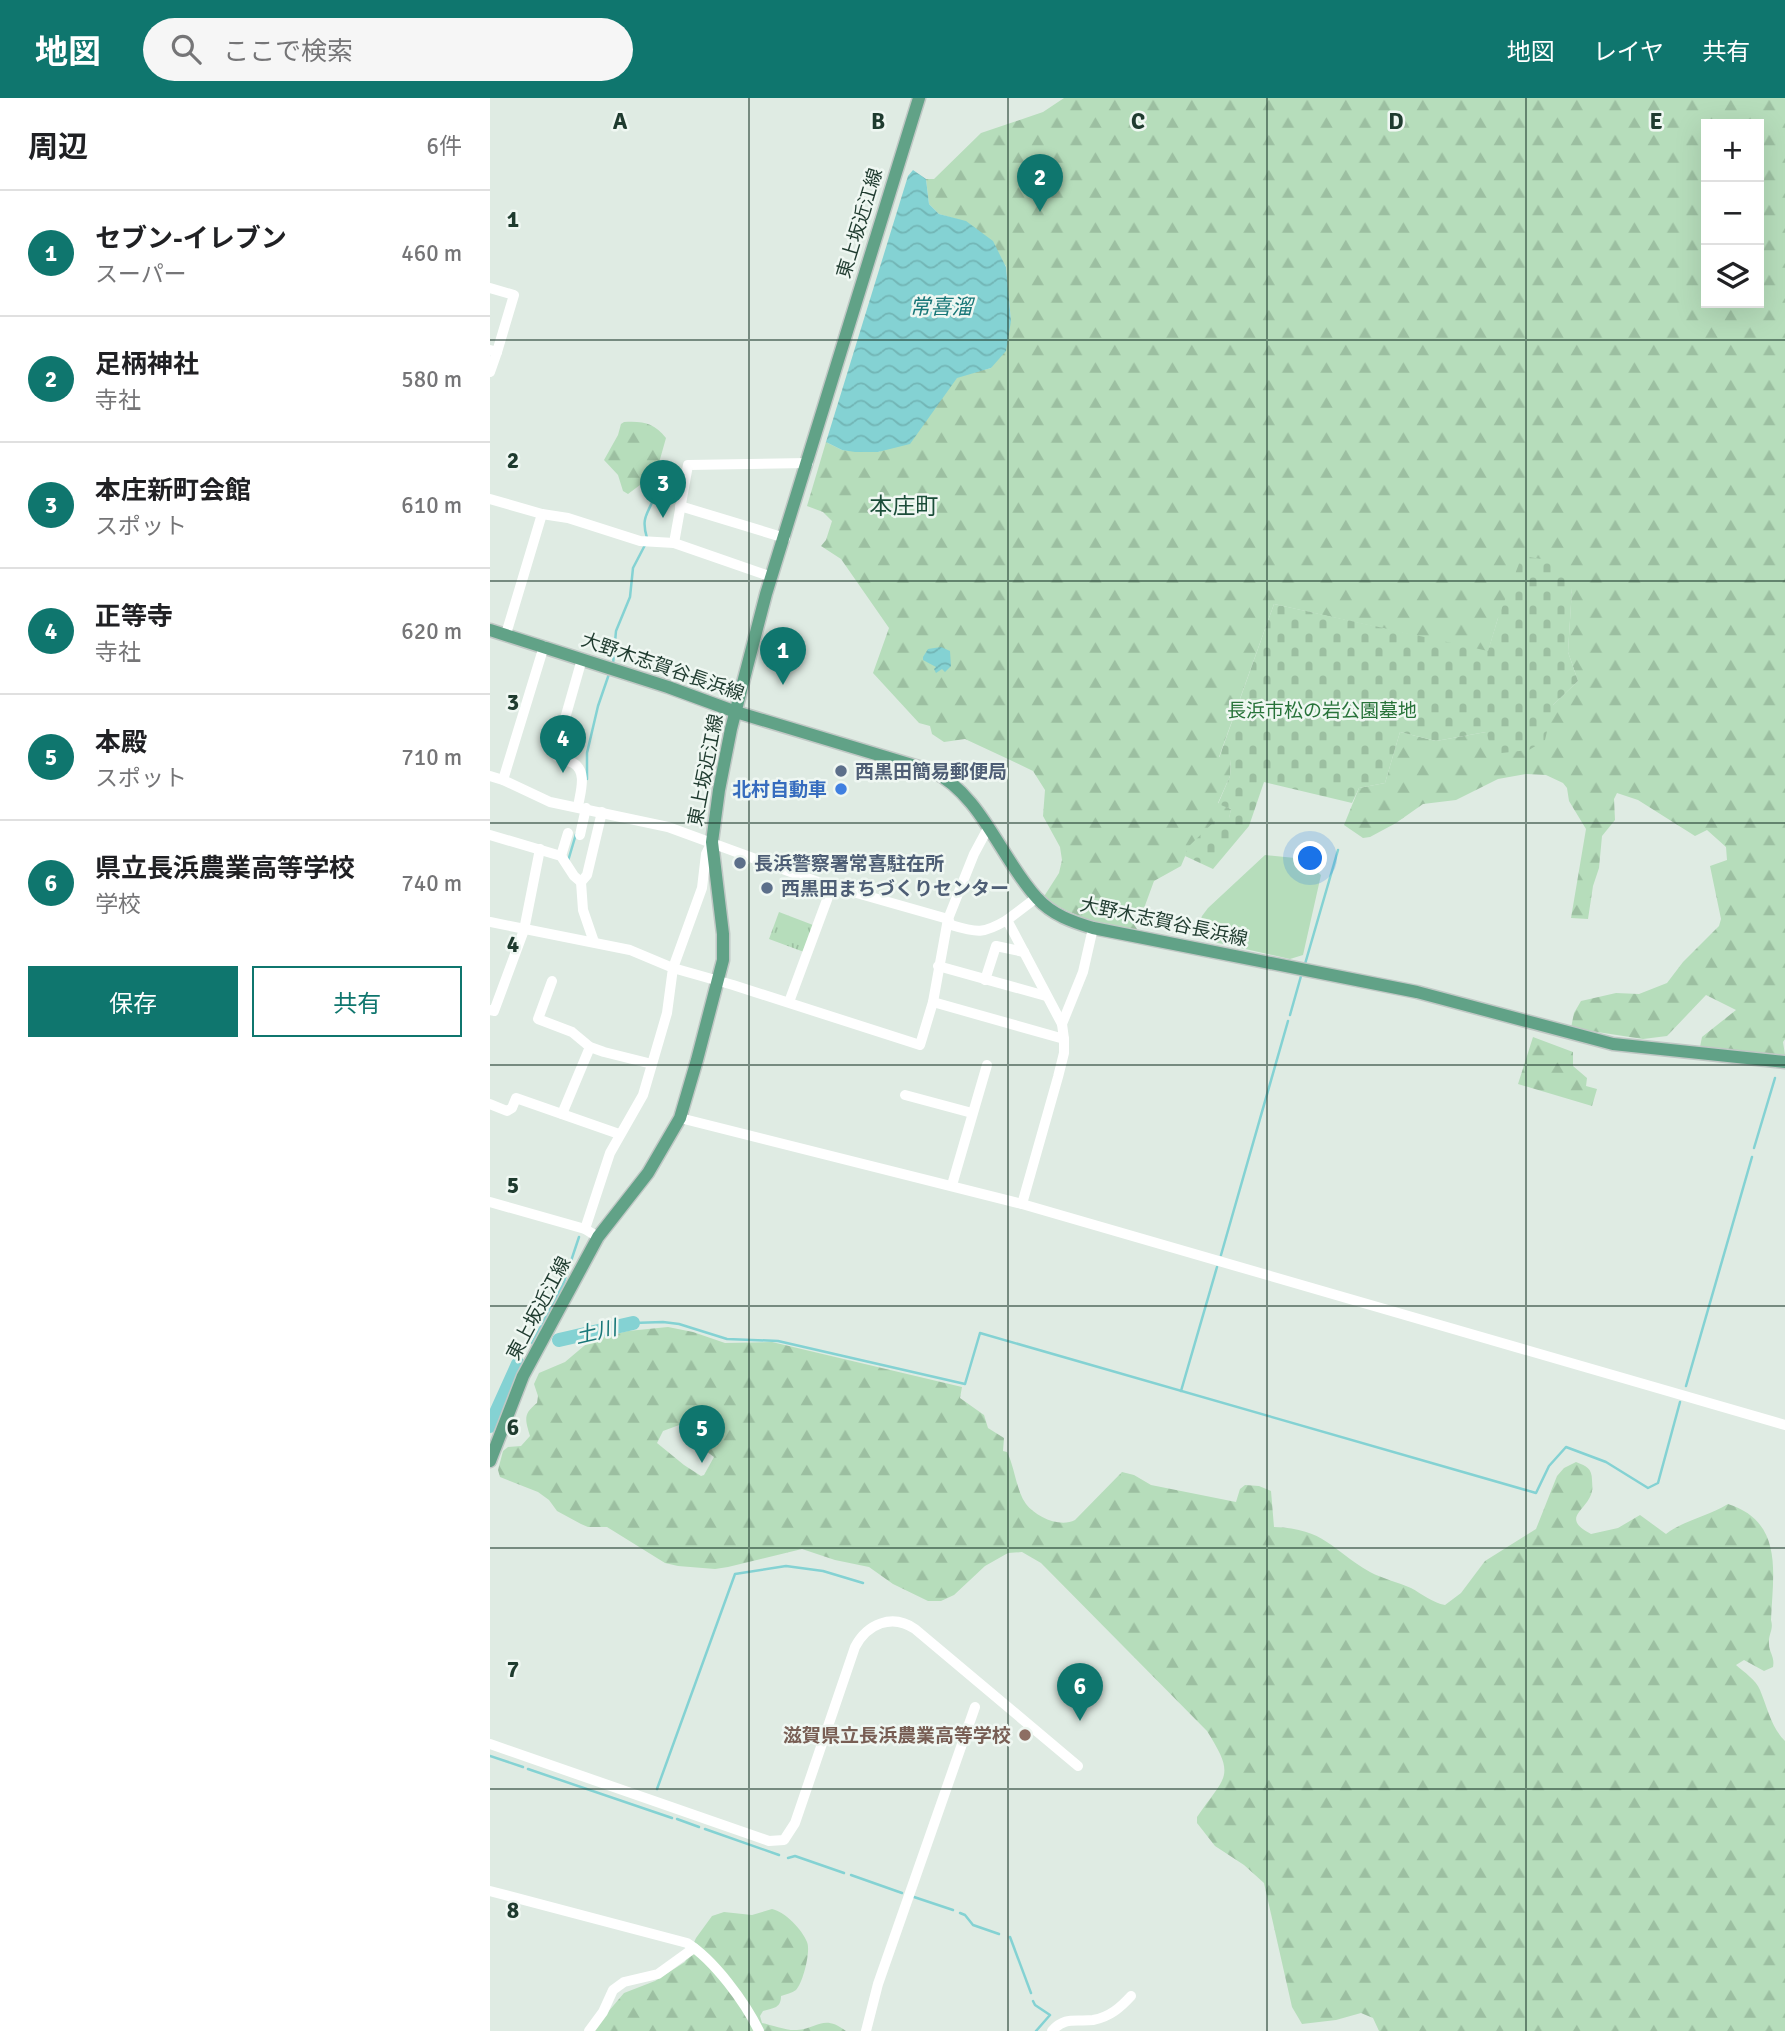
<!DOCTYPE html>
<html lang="ja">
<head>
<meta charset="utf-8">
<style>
  body { margin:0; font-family:Signika,"Noto Sans JP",sans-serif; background:#f6f6f6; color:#202124 }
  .controls { position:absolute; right:21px; top:21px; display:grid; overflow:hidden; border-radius:0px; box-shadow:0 7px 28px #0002 }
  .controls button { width:63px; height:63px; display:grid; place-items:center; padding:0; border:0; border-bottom:2px solid #e0e0e0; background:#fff; color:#202124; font:35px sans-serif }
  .you { position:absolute; left:821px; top:761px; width:24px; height:24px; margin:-18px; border:5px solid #fff; border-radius:50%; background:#1a73e8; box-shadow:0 0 0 10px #1a73e833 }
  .badge { display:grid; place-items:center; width:46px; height:46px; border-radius:50%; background:#0f766e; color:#fff; font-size:23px; font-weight:700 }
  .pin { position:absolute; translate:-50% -58px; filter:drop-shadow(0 2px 4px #0008) }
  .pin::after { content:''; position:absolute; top:37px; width:24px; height:21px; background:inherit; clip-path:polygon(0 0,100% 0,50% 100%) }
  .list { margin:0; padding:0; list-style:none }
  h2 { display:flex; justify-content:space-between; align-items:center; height:91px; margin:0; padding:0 28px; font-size:30px }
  h2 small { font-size:23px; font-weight:400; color:#757577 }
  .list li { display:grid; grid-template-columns:46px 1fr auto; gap:21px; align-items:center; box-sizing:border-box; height:126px; padding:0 28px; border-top:2px solid #e0e0e0 }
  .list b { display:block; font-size:26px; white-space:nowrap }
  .list p { margin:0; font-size:23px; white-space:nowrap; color:#757577 }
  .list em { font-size:23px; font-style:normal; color:#757577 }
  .actions { display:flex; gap:14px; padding:21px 28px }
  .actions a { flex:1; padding:16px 0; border:2px solid #0f766e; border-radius:0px; text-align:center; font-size:24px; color:#0f766e }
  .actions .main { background:#0f766e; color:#fff }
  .icon { flex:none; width:38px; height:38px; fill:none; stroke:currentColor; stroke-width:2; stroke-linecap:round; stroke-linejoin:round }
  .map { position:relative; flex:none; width:1295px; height:1933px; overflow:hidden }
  header { display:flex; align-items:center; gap:42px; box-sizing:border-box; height:98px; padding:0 35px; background:#0f766e; color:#fff }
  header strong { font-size:33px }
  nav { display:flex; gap:38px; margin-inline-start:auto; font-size:24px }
  .search { width:490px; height:63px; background:#f6f6f6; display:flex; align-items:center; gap:18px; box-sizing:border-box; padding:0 24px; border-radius:38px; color:#757577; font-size:26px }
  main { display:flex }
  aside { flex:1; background:#fff }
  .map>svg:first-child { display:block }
  .forest { fill:url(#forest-firs); fill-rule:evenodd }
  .cemetery { fill:url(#cemetery-stones) }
  .park { fill:url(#park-tufts) }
  .pitch { fill:#b6ddbb }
  .water { fill:url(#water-waves) }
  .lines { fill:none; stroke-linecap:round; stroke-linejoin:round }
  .stream { stroke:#84d2d3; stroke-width:2.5 }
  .river { stroke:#84d2d3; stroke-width:14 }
  .major-casing { stroke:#c0c8c5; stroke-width:15 }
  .minor { stroke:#fff; stroke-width:10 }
  .major { stroke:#61a287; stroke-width:12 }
  .grid { fill:none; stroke:#1f3b2f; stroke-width:2; stroke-opacity:0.55 }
  .service-dot { fill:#5c6f8a; stroke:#eff7f2; stroke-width:2.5 }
  .shop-dot { fill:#3f7fe0; stroke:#eff7f2; stroke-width:2.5 }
  .education-dot { fill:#8d6e63; stroke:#eff7f2; stroke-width:2.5 }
  .labels { text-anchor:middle; stroke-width:5; stroke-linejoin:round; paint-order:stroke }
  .street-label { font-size:19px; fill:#1f3b2f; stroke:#eff7f2 }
  .park-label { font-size:19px; fill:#28733a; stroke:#eff7f2 }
  .service-label { font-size:19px; font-weight:bold; fill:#4e5e75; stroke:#eff7f2; text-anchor:start }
  .shop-label { font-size:19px; font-weight:bold; fill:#366cbe; stroke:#eff7f2; text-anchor:end }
  .education-label { font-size:19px; font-weight:bold; fill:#785e54; stroke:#eff7f2; text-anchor:end }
  .water-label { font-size:21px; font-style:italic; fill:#187778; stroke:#eff7f2 }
  .quarter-label { font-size:23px; fill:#1b4d39; stroke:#eff7f2 }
  .grid-label { font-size:23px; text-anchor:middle; font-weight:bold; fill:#1f3b2f; stroke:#eff7f2; stroke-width:5; stroke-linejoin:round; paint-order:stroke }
</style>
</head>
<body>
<header>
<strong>地図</strong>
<div class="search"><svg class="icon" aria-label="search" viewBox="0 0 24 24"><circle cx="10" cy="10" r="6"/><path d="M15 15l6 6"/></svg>ここで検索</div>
<nav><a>地図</a><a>レイヤ</a><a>共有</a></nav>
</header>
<main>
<aside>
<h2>周辺<small>6件</small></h2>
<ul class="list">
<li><span class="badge">1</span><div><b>セブン-イレブン</b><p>スーパー</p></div><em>460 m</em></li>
<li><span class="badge">2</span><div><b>足柄神社</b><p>寺社</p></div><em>580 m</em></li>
<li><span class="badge">3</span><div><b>本庄新町会館</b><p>スポット</p></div><em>610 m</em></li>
<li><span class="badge">4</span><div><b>正等寺</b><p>寺社</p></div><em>620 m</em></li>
<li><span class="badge">5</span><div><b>本殿</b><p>スポット</p></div><em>710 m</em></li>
<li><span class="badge">6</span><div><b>県立長浜農業高等学校</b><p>学校</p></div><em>740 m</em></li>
</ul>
<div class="actions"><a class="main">保存</a><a>共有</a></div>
</aside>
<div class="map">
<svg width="1295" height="1933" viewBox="0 0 1295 1933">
  <defs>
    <pattern id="forest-firs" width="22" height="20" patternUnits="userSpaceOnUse" patternTransform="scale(1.75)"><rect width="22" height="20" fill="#b6ddbb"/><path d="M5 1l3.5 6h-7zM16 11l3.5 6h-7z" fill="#9cbfa1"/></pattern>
    <pattern id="cemetery-stones" width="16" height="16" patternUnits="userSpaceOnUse" patternTransform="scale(1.75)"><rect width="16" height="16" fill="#b6ddbb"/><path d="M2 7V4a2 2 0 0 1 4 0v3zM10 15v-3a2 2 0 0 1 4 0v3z" fill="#9cbfa1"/></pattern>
    <pattern id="park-tufts" width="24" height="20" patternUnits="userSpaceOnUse" patternTransform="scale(1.75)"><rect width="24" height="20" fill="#b6ddbb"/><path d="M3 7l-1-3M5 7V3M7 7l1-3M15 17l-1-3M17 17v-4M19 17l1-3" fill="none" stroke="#9cbfa1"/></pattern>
    <pattern id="water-waves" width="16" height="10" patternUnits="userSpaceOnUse" patternTransform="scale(1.75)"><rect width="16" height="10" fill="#84d2d3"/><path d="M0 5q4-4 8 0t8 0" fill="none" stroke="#72b5b5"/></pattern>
  </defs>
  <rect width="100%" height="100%" fill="#dfebe3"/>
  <g class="forest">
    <path d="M574,0H1295V941L1293,944L1295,957L1210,949L1212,939L1246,912L1216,897L1177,938L1153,941L1081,930L1084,915L1091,903L1126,895L1149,896L1177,885L1193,864L1229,828L1231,821L1220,768L1237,762L1236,749L1217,732L1205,738L1148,702L1127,695L1124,701L1125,722L1112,738L1109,770L1103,788L1098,821L1081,820L1096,731L1079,703L1077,690L1073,685L1056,677L1036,676L1008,681L966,702L933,706L906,725L880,739L873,740L854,727L869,690L895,685L910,634L946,643L996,634L1063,607L1088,583L1078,554L1082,490L1008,520L998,554L784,506L729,659L741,661L740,678L728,705L741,711L739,721L699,749L691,768L664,783L653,813L643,811L641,822L647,831L646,833C610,828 584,818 553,800L569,775L572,762L570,749L553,718L555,692L543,673L518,661L475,641L454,644L442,636L440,628L429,625L383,575L399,530L351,461L331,448L336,442L342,423L333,414L317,408L336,344L352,352L389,354L455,295L467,279L501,270L521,223L516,168L476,124L449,116L439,106L436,81H444L491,35L553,14ZM1216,26H1269V205H1216Z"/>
    <path d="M134,324C154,323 164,325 176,340L163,386L150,387L138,396L133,393L128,377L114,362L128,337L131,326Z"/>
    <polygon points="1043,939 1083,954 1083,968 1097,980 1096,988 1107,991 1102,1008 1028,986"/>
    <path d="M178,1229L203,1234L235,1245L282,1244L472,1289L470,1300L494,1317L498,1330L514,1340L513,1353L517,1354C525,1370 526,1392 536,1406C546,1419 570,1430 585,1422L632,1374L644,1377L661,1387L746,1404L750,1391L755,1387L769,1388L781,1393L784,1429C836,1431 840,1451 880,1474C893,1481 908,1484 921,1490C932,1496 943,1505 955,1507L971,1495L995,1463L1046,1431L1067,1378L1074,1370L1086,1364C1096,1368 1102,1370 1102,1382C1102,1386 1103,1390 1102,1393C1098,1413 1069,1419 1101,1436L1128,1430L1150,1417L1176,1436C1194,1422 1217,1419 1238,1406C1294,1424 1283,1475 1281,1522C1284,1532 1278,1536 1279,1546C1279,1555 1285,1558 1283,1569L1274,1573L1254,1562L1246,1567C1254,1574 1266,1582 1270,1592C1278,1611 1281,1629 1295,1643V1933H889L883,1920L871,1915L846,1922L812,1926L802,1909L774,1785L754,1767L725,1748L707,1725V1719C736,1677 746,1679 717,1633L551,1465L532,1454L518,1455L495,1468L464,1497L451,1503H438L403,1486L379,1469L345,1462L312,1451L238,1469L225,1471L188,1468L175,1465L117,1429H98L91,1426L67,1413L59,1402L48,1394L10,1379L8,1372L13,1353L18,1349L31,1348L40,1338C35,1321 33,1316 47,1305L48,1298L44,1286L49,1275L75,1264L101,1242L138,1233ZM192,1326C205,1328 211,1335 208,1347L224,1359L214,1377L211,1378L194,1367L167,1345L173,1333Z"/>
    <path d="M282,1811C295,1814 312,1831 317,1844C321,1853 313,1885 306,1892C302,1895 296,1896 291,1898C291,1910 284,1910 273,1913L270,1918L272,1925C282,1927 297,1933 307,1932C328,1930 334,1916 356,1933H102L134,1895L165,1883L195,1864L206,1840L222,1818L234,1814L262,1817Z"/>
  </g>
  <polygon class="cemetery" points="1032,458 1070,464 1082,490 1078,554 1088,583 1063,607 1055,642 1039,652 1003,656 996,634 946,643 910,634 895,685 869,690 862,705 774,684 759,728 723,771 695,758 698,749 729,719 739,720 741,711 728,706 740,678 741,662 729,660 784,506 998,553 1008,520"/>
  <polygon class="park" points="289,814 323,827 314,854 279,841"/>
  <polygon class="pitch" points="775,757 825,762 824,771 831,777 813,857 800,861 724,844 726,836 707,832 712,818 718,810"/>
  <g class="water">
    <polygon points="423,72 436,81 439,106 449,116 476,123 503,143 516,169 521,223 516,253 501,270 467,280 420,346 388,354 365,354 352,352 336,344 418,78"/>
    <polygon points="451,549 460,553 461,568 455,574 452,571 446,575 444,571 446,569 433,562 433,559 438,551"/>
  </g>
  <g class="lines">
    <g class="stream">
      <path d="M157,440C151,420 157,417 164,400C167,394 167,384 167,377"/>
      <polyline points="123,566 126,533 140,499 143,470 155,447"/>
      <polyline points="97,681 97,655 108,608 119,576"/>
      <polyline points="78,763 86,736"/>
      <polyline points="815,866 848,752"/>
      <polyline points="800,917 811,878"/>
      <polyline points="1264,1050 1285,980"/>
      <polyline points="731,1157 798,923"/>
      <polyline points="143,1225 173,1224 189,1226 237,1241 288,1243 475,1286 490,1235 1046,1395 1059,1368 1076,1349 1116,1364 1158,1390 1168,1385 1190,1304"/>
      <polyline points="42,1245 73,1187 89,1139"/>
      <polyline points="1196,1288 1262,1059"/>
      <polyline points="691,1293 727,1169"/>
      <polyline points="0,1658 33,1669"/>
      <polyline points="38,1671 182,1720"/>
      <polyline points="167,1691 245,1476 296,1468 333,1473 373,1485"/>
      <polyline points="187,1721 209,1729"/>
      <polyline points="215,1731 289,1757"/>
      <polyline points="298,1760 305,1758 354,1775"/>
      <polyline points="361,1777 412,1795"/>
      <polyline points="424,1799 463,1812"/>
      <polyline points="470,1815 475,1817 483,1827 509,1836"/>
      <polyline points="520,1839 541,1895"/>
      <polyline points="543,1903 545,1907 560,1917 546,1933"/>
    </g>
    <g class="river">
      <polyline points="69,1242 143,1225"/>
      <polyline points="0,1328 28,1266"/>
    </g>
    <defs>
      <g id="major">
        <path d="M0,532L178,589L246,614L442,673C491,696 511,761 547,800C562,817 583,824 603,830L927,894L1123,946L1295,964"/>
        <polyline points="0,1363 33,1278 108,1139 158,1075 190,1020 207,962 233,862 233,836 222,744 229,692 241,631 276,496 429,0"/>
      </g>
    </defs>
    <use href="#major" class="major-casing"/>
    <g class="minor">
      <polyline points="0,190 24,197 7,254 0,252"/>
      <polyline points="0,274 7,254"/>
      <polyline points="0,401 52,416 78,420 150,443 184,445 282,479"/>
      <polyline points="190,408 295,440"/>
      <polyline points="184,445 198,367 318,365"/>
      <polyline points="16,536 52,416"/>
      <path d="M0,678L13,682L60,704L178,729L328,784L458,821L461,827C488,835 493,836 517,822"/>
      <polyline points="13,682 54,548"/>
      <path d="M88,709C90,695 98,673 83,665C77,662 72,663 67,658L66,652L92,561"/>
      <polyline points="0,737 71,758 84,778 91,784 93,812 104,844"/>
      <polyline points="90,737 96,710"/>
      <polyline points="222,744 216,756 212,790 183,870 243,887 430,947 443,904 458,821 484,756 498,730"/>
      <polyline points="71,758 78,735"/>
      <polyline points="91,784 97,777 112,714"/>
      <polyline points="0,824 140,852 183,870 177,915 153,997 120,1055 95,1131"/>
      <polyline points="448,868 556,898"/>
      <polyline points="495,882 506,848 534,854"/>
      <polyline points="62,883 48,921 82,934 100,949 114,954 162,966"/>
      <polyline points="299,904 338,799 337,787"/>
      <polyline points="443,904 574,941"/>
      <polyline points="0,912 4,913 34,832 50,751"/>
      <polyline points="572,926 593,874 603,830"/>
      <polyline points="415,997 482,1015"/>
      <polyline points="0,1006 17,1013 22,1010 26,1000 129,1036"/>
      <polyline points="72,1016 100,949"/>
      <polyline points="190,1020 532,1106 1295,1327"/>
      <polyline points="462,1087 497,967"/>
      <polyline points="0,1104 95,1131 108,1139"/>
      <polyline points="532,1106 568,979 574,955 574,941 572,926 517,822 546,800"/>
      <path d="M0,1646L279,1743L294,1742L305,1725L365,1549C377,1526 402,1515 425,1531L588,1668"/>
      <path d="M0,1793L197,1845C224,1862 255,1904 269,1933"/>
      <polyline points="99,1933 113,1914 123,1892 134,1884 168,1876 204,1850"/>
      <polyline points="376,1933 388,1886 485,1609"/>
      <path d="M562,1933C575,1918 586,1924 603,1922C620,1919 631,1909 641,1898"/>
    </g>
    <use href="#major" class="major"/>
  </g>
  <path class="grid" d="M259,0V1933M518,0V1933M777,0V1933M1036,0V1933M0,242H1295M0,483H1295M0,725H1295M0,967H1295M0,1208H1295M0,1450H1295M0,1691H1295"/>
  <g class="service-dot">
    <circle cx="351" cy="673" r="7"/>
    <circle cx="250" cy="765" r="7"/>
    <circle cx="277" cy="790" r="7"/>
  </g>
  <circle class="shop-dot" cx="351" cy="691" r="7"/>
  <circle class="education-dot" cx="535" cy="1637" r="7"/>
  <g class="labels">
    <g class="street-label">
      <text transform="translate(369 125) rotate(-73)" y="7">東上坂近江線</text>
      <text transform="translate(173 568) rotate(19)" y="7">大野木志賀谷長浜線</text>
      <text transform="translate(215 672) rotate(-79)" y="7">東上坂近江線</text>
      <text transform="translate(674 823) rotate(12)" y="7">大野木志賀谷長浜線</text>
      <text transform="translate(48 1210) rotate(-62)" y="7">東上坂近江線</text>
    </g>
    <g class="park-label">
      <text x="832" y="619">長浜市松の岩公園墓地</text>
    </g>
    <g class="service-label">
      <text x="365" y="680">西黒田簡易郵便局</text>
      <text x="264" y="772">長浜警察署常喜駐在所</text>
      <text x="291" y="797">西黒田まちづくりセンター</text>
    </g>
    <g class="shop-label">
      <text x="337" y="698">北村自動車</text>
    </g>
    <g class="education-label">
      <text x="521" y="1644">滋賀県立長浜農業高等学校</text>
    </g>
    <g class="water-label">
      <text x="451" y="216">常喜溜</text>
      <text transform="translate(106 1234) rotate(-13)" y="7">土川</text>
    </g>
    <g class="quarter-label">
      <text x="414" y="416">本庄町</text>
    </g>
  </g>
  <g class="grid-label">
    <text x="130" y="31">A</text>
    <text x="388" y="31">B</text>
    <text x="648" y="31">C</text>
    <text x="906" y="31">D</text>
    <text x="1166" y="31">E</text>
    <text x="23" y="129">1</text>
    <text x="23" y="370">2</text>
    <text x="23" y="612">3</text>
    <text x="23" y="854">4</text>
    <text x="23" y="1095">5</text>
    <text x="23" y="1337">6</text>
    <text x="23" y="1579">7</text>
    <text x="23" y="1820">8</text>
  </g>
</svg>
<div class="controls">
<button>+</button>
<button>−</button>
<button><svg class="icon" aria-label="layers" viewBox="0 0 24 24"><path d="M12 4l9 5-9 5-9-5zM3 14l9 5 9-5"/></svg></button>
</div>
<div class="you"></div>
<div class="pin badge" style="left:293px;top:587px">1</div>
<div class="pin badge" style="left:550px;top:114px">2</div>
<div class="pin badge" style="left:173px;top:420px">3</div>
<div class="pin badge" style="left:73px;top:675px">4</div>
<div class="pin badge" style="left:212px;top:1365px">5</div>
<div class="pin badge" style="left:590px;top:1623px">6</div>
</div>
</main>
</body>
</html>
